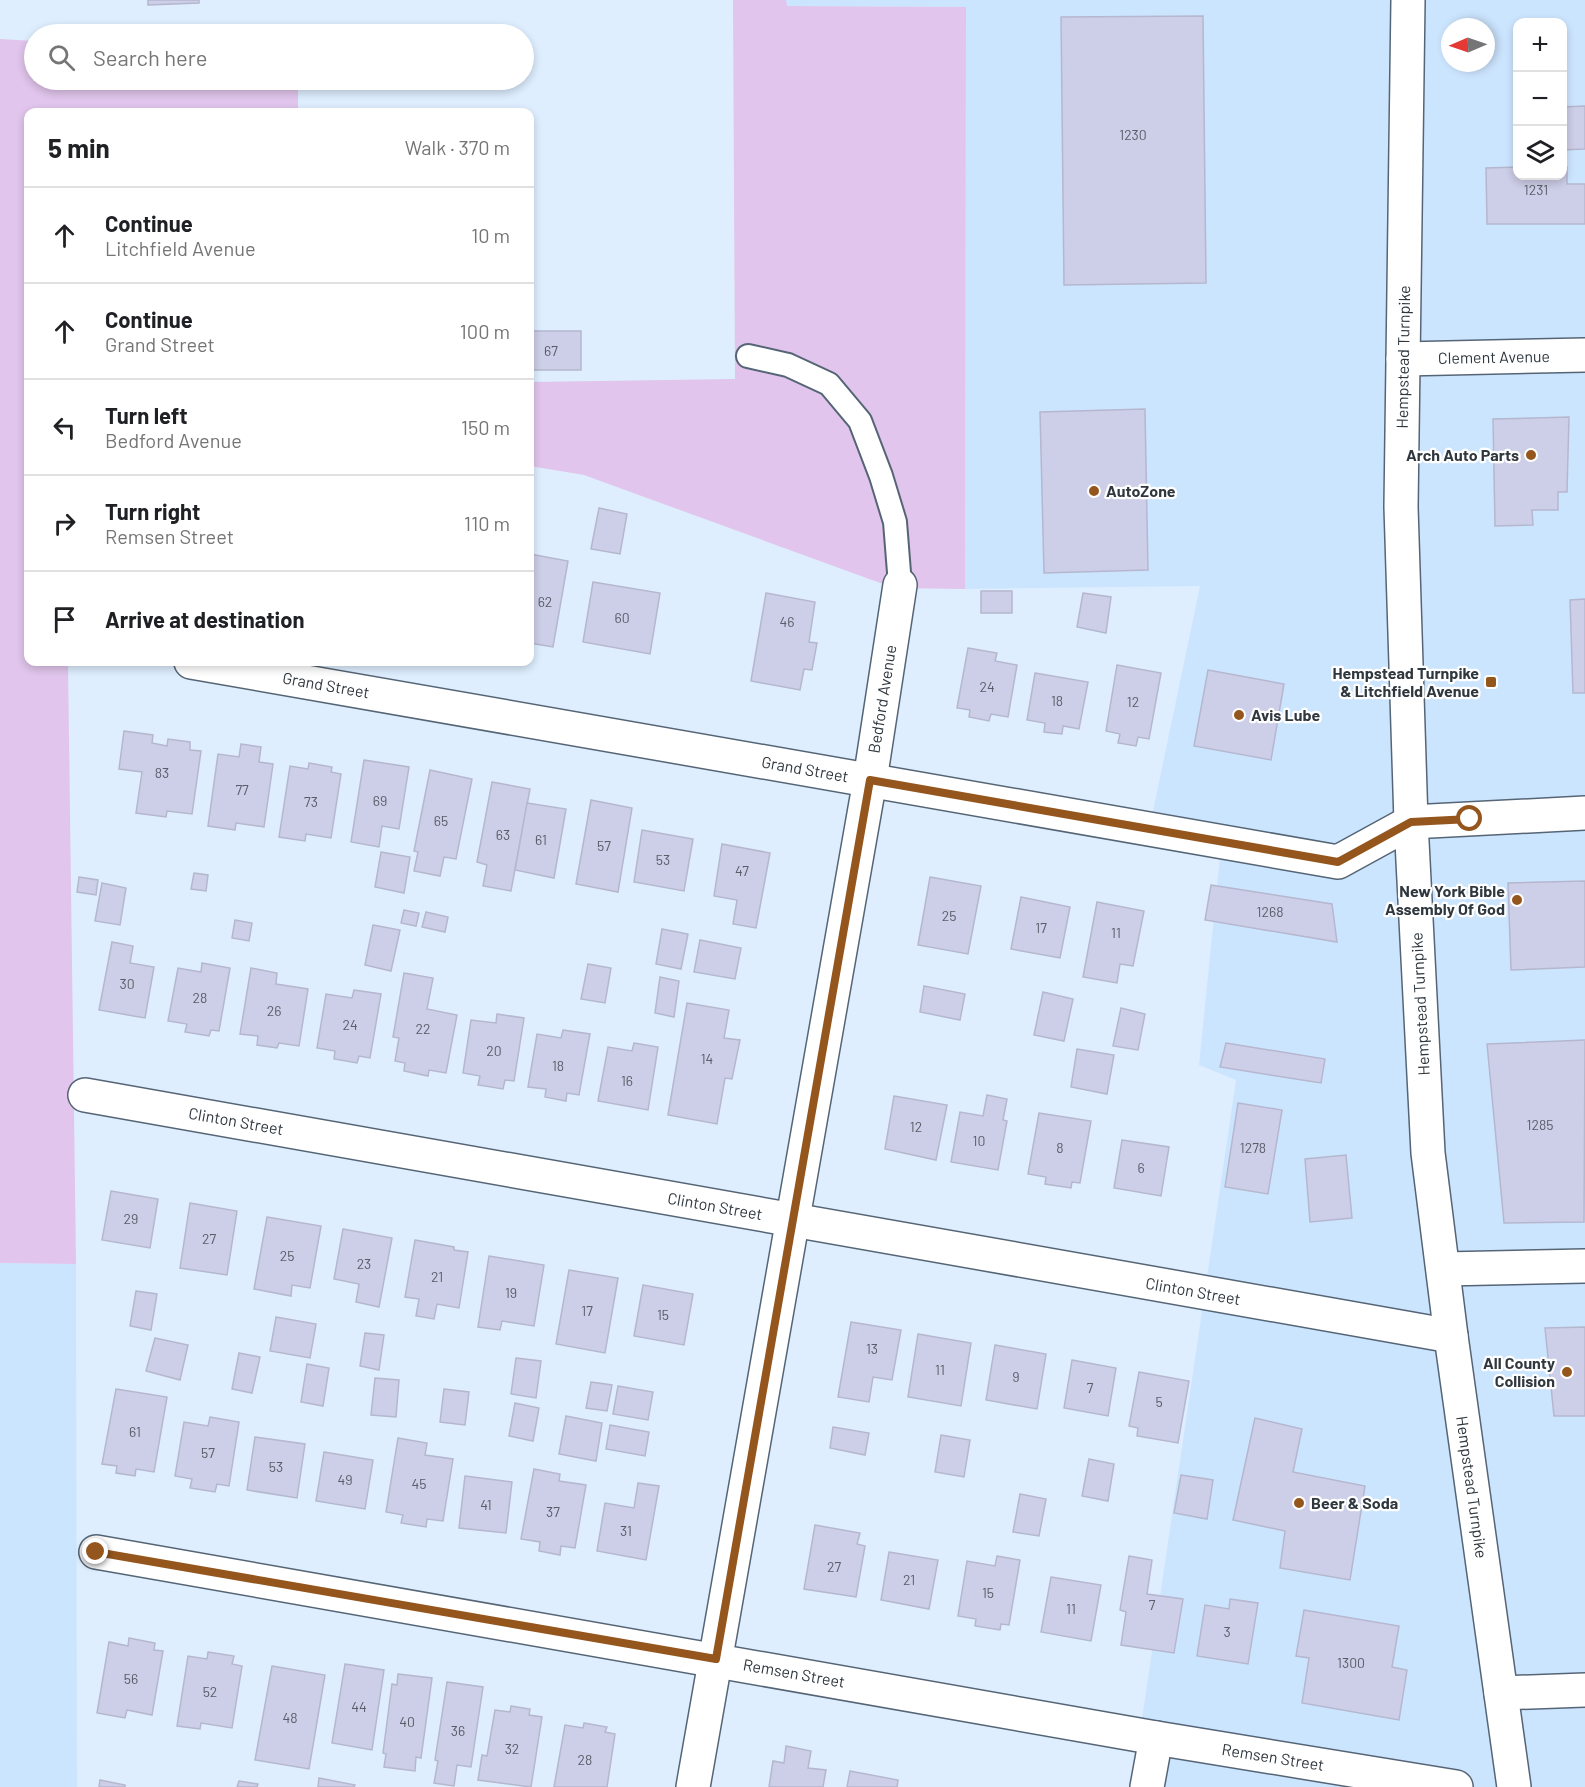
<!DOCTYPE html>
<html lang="en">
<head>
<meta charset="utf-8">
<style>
  body { margin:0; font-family:Barlow,sans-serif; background:#f6f6f6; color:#202124 }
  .controls { position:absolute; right:18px; top:18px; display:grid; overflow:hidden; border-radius:12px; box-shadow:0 3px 9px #0003 }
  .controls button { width:54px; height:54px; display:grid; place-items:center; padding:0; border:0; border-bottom:2px solid #e0e0e0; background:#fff; color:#202124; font:30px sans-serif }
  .compass { position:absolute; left:1441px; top:18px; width:54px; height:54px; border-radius:50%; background:#fff; box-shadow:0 3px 9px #0003; rotate:268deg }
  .stop { position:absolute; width:18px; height:18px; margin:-14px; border:4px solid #95561d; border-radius:50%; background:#fff }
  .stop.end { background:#95561d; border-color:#fff; box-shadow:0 2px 6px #0008 }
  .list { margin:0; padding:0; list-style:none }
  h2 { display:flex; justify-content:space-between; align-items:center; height:78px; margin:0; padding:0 24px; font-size:26px }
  h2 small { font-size:20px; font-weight:400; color:#757577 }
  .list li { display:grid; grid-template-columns:39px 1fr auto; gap:18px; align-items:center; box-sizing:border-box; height:96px; padding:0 24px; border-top:2px solid #e0e0e0 }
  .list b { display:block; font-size:22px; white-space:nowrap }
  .list p { margin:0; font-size:20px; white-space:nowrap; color:#757577 }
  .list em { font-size:20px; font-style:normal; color:#757577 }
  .icon { flex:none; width:33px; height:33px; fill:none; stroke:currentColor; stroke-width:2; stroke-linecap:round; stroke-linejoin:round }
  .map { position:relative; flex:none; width:1585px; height:1787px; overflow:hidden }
  .search { position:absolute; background:#fff; box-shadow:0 3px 9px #0003; left:24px; top:24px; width:510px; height:66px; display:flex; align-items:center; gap:15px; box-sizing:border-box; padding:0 21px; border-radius:33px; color:#757577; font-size:22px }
  .panel { position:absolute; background:#fff; box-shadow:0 3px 9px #0003; left:24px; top:108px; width:510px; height:558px; border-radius:12px }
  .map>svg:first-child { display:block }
  .built { fill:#cce5fe; fill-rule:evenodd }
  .green { fill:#e1c5ec }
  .building { fill:#cdcee7; stroke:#b5b7cf; stroke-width:1.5 }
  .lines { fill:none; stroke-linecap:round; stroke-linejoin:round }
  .service-casing { stroke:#556576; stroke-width:26 }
  .minor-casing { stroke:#556576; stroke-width:36 }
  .primary-casing { stroke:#556576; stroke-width:36 }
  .service { stroke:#fff; stroke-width:22 }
  .minor { stroke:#fff; stroke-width:33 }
  .primary { stroke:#fff; stroke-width:33 }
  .route { stroke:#95561d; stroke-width:8 }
  .poi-dot { fill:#95561d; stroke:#fff; stroke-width:2 }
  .labels { text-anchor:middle; stroke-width:4.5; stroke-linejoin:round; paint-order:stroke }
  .number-label { font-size:14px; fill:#575e69 }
  .street-label { font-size:16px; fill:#30383f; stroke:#fff }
  .poi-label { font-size:16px; font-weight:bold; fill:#30383f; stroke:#fff; text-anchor:end }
</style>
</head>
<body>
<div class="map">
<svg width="1585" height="1787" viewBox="0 0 1585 1787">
  <rect width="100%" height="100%" fill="#deeefe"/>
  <g class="built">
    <path d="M786,0H1585V1787H1132L1236,1080L1199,1065L1221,847L1149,830L1200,586L965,589L966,7L786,6ZM1518,22H1562V176H1518ZM1450,27H1486V63H1450Z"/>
    <polygon points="0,1263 76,1264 77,1787 0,1787"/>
  </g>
  <g class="green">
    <polygon points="733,0 786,0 787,6 966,7 965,589 894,588 584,475 530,466 530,382 735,379"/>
    <polygon points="0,39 34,41 34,80 298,80 298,112 28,112 28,662 68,662 76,1264 0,1263"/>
  </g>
  <g class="building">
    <polygon points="148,0 199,0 199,3 148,5"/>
    <polygon points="1203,16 1206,283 1064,285 1061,17"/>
    <polygon points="1585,106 1585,149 1562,150 1562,107"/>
    <polygon points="1518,167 1518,176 1562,176 1562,167 1567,167 1567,184 1585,184 1585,224 1487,224 1486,168"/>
    <rect x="530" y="331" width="51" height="39"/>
    <polygon points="1145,409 1148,570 1044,573 1040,412"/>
    <polygon points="1569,417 1567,492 1558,492 1558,510 1532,510 1533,525 1495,526 1493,419"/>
    <polygon points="599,508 627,514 620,554 591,549"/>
    <polygon points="530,554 568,561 553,647 530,643"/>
    <polygon points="593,582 660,593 650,654 583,642"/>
    <rect x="981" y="591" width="31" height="22"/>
    <polygon points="766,593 815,602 809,642 817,643 812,670 804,669 800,690 751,681"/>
    <polygon points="1083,593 1111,597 1106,633 1077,627"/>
    <polygon points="1585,599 1585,693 1573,693 1570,600"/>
    <polygon points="968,648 997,653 995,661 1017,665 1008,717 991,714 989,721 969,717 970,710 957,708"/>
    <polygon points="1117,665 1161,673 1149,739 1138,737 1136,746 1118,743 1120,734 1106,731"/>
    <polygon points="1208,670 1284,684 1271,760 1194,746"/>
    <polygon points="1035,673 1088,682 1079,729 1063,726 1062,734 1044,732 1045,723 1027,720"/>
    <polygon points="124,731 153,735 152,743 167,746 168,739 190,742 190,750 201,751 192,814 167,811 166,817 136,813 142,772 119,769"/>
    <polygon points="241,744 261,747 259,762 273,764 264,827 236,823 235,830 208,826 218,754 239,757"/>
    <polygon points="364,760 409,767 399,829 382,826 379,847 351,842"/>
    <polygon points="309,763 332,767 331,772 341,774 331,838 306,834 305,841 279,837 290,766 308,769"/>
    <polygon points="430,770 472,779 456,859 444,857 440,876 414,871 418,852 414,851"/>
    <polygon points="492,782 530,789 511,891 483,886 487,865 477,862"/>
    <polygon points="591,800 632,808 618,892 576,884"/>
    <polygon points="527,803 566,809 554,878 515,870"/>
    <polygon points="642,830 693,839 684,891 634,882"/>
    <polygon points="722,844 770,853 756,928 733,924 737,900 714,896"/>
    <polygon points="381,852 410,857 404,893 375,887"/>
    <polygon points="194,873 208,875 206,891 191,889"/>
    <polygon points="79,877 98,880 96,895 77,892"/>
    <polygon points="930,877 981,886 968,954 918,945"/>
    <polygon points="1585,881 1585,967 1511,970 1508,883"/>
    <polygon points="102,883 126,888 120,925 95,921"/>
    <polygon points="1211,885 1332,904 1337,942 1205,920"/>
    <polygon points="1021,897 1070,907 1060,958 1011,949"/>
    <polygon points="1097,902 1144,911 1133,966 1120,964 1117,983 1083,977"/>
    <polygon points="404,910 419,913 416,926 401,923"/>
    <polygon points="426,912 448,917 445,932 422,927"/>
    <polygon points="235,920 252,923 249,941 232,938"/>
    <polygon points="373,925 400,930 391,971 365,965"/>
    <polygon points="662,929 688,934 681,969 656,964"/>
    <polygon points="700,940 741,948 735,979 694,972"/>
    <polygon points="112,942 133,946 130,963 154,967 145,1018 99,1010"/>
    <polygon points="202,963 230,968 219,1031 211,1030 209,1036 185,1032 187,1024 168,1021 178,968 201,972"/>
    <polygon points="588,964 611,968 605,1003 581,999"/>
    <polygon points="251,968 277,973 276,984 308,989 299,1046 279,1043 277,1048 257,1045 258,1036 240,1034"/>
    <polygon points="404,973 433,978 427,1009 457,1015 446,1073 429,1070 428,1076 404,1071 405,1063 395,1061 399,1038 393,1037"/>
    <polygon points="660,977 679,981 674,1017 655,1013"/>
    <polygon points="924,986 965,994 960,1020 920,1012"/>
    <polygon points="354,990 381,994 370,1058 359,1056 357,1063 334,1059 335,1051 317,1048 326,994 352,998"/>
    <polygon points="1043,992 1073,999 1064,1041 1034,1035"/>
    <polygon points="687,1003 729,1010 724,1038 740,1040 732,1079 725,1078 717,1124 668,1115"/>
    <polygon points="1121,1008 1145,1014 1138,1050 1113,1046"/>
    <polygon points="497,1014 524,1018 514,1081 505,1080 503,1089 478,1085 480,1076 463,1073 471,1020 496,1023"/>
    <polygon points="563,1030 590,1034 579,1095 567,1093 566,1101 545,1097 546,1089 528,1087 537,1034 561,1038"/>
    <polygon points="1585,1040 1584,1222 1504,1223 1487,1044"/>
    <polygon points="634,1043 658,1047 648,1110 598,1101 608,1047 632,1051"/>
    <polygon points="1226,1043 1325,1059 1321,1083 1220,1067"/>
    <polygon points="1077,1049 1114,1055 1107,1094 1071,1087"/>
    <polygon points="987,1095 1007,1099 1003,1120 1007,1121 998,1170 951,1162 960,1112 983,1116"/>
    <polygon points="894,1096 947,1105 936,1160 885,1149"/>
    <polygon points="1238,1103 1282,1110 1268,1194 1225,1187"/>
    <polygon points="1039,1113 1091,1121 1080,1183 1072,1182 1071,1188 1045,1184 1046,1177 1028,1174"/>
    <polygon points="1122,1140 1169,1147 1161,1196 1114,1188"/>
    <polygon points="1346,1155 1352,1218 1310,1222 1305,1159"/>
    <polygon points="111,1191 158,1199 150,1248 102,1240"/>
    <polygon points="190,1203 237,1211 227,1275 180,1268"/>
    <polygon points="267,1217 321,1226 310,1288 292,1285 291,1296 254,1289"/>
    <polygon points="343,1229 392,1238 379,1307 356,1302 359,1284 334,1279"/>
    <polygon points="415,1240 454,1247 454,1250 468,1252 459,1308 437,1304 434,1319 416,1316 419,1299 405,1297"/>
    <polygon points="489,1256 544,1265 534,1326 502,1321 500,1330 478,1327"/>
    <polygon points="569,1270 618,1278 605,1353 556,1344"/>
    <polygon points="643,1285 693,1294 684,1345 634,1336"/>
    <polygon points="136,1291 157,1294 151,1330 130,1326"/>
    <polygon points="276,1317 316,1324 310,1358 270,1351"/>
    <polygon points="851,1322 901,1330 892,1380 873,1377 869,1402 838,1397"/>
    <polygon points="1585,1327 1585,1416 1554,1416 1545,1328"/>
    <polygon points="365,1333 384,1335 379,1370 360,1366"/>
    <polygon points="918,1334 971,1343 961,1406 908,1397"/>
    <polygon points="155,1338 188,1345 180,1380 146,1371"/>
    <polygon points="995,1345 1046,1354 1037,1409 986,1400"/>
    <polygon points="239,1353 260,1357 252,1393 232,1389"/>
    <polygon points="516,1358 541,1361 536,1398 511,1394"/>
    <polygon points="1072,1360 1116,1368 1108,1416 1064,1408"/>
    <polygon points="307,1364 329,1368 323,1406 301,1402"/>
    <polygon points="1139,1372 1189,1381 1178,1443 1137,1436 1138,1428 1129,1426"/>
    <polygon points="375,1378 399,1380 396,1417 371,1415"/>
    <polygon points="591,1382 612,1385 607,1411 586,1408"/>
    <polygon points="618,1386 653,1392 648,1420 613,1414"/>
    <polygon points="116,1389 167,1397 154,1472 136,1469 135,1476 116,1473 117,1466 102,1464"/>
    <polygon points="444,1389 469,1392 465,1425 440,1422"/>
    <polygon points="515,1403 539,1408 533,1441 509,1436"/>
    <polygon points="566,1416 602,1423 596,1461 559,1454"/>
    <polygon points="210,1417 239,1422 229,1486 217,1484 215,1492 190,1488 192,1479 175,1476 184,1422 208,1426"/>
    <polygon points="1255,1418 1302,1429 1293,1472 1365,1486 1350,1580 1280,1568 1285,1531 1233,1520"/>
    <polygon points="610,1425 649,1432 645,1456 606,1449"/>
    <polygon points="833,1427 869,1433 865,1455 830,1448"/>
    <polygon points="941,1435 970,1440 964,1477 935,1472"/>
    <polygon points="255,1437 305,1444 297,1498 247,1490"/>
    <polygon points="398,1438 427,1443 425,1455 453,1459 443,1521 427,1519 426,1527 401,1523 403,1515 386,1512"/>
    <polygon points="324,1452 373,1460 365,1509 316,1501"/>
    <polygon points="1089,1459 1114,1464 1108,1501 1082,1496"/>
    <polygon points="534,1469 560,1474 559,1481 586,1485 575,1548 561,1546 560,1555 539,1551 540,1542 521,1539"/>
    <polygon points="1181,1475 1213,1480 1207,1519 1174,1513"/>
    <polygon points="465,1476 512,1482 506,1533 459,1528"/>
    <polygon points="638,1483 659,1486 646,1560 597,1551 605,1503 634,1508"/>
    <polygon points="1020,1494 1046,1499 1039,1536 1013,1532"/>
    <polygon points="815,1525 860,1533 857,1544 865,1546 856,1597 804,1589"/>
    <polygon points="889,1552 938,1560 929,1609 881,1600"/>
    <polygon points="997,1556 1020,1560 1009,1625 1001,1624 1000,1630 975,1626 976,1619 958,1616 967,1561 995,1566"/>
    <polygon points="1129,1556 1152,1560 1147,1594 1183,1599 1174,1653 1121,1645 1126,1612 1120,1610"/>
    <polygon points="1051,1577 1101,1585 1091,1641 1041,1632"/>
    <polygon points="1230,1599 1258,1603 1248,1664 1197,1656 1205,1605 1229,1609"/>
    <polygon points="1304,1610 1399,1626 1392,1667 1407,1670 1399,1720 1302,1703 1309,1658 1296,1656"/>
    <polygon points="129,1638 155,1643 154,1650 163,1651 152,1715 127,1710 125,1718 97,1713 109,1642 128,1646"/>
    <polygon points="208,1652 234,1656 232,1664 242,1666 232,1728 201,1723 200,1729 177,1726 188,1656 207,1659"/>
    <polygon points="345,1664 384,1670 372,1750 332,1743"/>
    <polygon points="272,1666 325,1675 309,1769 255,1760"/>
    <polygon points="398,1674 432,1678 421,1758 416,1757 415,1771 384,1767 386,1754 383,1753 392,1684 397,1685"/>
    <polygon points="447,1682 483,1687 471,1767 457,1765 454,1786 434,1783 438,1761 435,1760"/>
    <polygon points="511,1706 530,1709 529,1715 542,1717 531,1787 478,1780 482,1755 487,1756 495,1710 510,1712"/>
    <polygon points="584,1723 607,1727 605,1732 615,1734 607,1787 554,1787 565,1725 583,1728"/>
    <polygon points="786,1746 811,1751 808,1768 826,1770 823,1787 769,1787 773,1761 784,1763"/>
    <polygon points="850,1771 898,1780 897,1787 847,1787"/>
    <polygon points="319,1778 355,1785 354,1787 318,1787"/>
    <polygon points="100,1780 125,1785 125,1787 99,1787"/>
    <polygon points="239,1781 258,1784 257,1787 237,1787"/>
  </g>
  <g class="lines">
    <defs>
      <polyline id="service" points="748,356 788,365 829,384 860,421 881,476 895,522 900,585"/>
      <g id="minor">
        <polyline points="1403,359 1585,355"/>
        <polyline points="191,662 1338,862 1411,822 1585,813"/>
        <polyline points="85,1095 1451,1336"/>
        <polyline points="1444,1269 1585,1266"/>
        <polyline points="96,1552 1156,1738 1456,1787"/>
        <polyline points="1501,1693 1585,1690"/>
        <polyline points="693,1787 870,780 900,585"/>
        <polyline points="1147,1787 1156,1738"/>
      </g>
      <polyline id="primary" points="1408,0 1401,507 1411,822 1428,1153 1451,1336 1514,1787"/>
    </defs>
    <use href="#service" class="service-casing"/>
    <use href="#minor" class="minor-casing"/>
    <use href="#primary" class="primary-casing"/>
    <use href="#service" class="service"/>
    <use href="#minor" class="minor"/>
    <use href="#primary" class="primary"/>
  </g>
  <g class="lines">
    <polyline class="route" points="96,1552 716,1659 870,780 1338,862 1411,822 1470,819"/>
  </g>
  <g class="poi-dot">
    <circle cx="1531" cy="455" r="6"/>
    <circle cx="1094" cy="491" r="6"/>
    <rect x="1485" y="676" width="12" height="12" rx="3"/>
    <circle cx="1239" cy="715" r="6"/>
    <circle cx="1517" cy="900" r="6"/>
    <circle cx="1567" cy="1372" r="6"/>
    <circle cx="1299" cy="1503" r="6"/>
  </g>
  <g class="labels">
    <g class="number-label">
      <text x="1133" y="140">1230</text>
      <text x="1536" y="195">1231</text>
      <text x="551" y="356">67</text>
      <text x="545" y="607">62</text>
      <text x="622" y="623">60</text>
      <text x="787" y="627">46</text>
      <text x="987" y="692">24</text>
      <text x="1057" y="706">18</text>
      <text x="1133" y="707">12</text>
      <text x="162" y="778">83</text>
      <text x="242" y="795">77</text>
      <text x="380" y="806">69</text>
      <text x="311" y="807">73</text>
      <text x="441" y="826">65</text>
      <text x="503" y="840">63</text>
      <text x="541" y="845">61</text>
      <text x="604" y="851">57</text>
      <text x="663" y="865">53</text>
      <text x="742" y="876">47</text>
      <text x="1270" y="917">1268</text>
      <text x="949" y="921">25</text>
      <text x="1041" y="933">17</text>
      <text x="1116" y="938">11</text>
      <text x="127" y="989">30</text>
      <text x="200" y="1003">28</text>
      <text x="274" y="1016">26</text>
      <text x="350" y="1030">24</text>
      <text x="423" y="1034">22</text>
      <text x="494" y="1056">20</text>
      <text x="707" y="1064">14</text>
      <text x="558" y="1071">18</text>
      <text x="627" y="1086">16</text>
      <text x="1540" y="1130">1285</text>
      <text x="916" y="1132">12</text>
      <text x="979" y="1146">10</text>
      <text x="1060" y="1153">8</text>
      <text x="1253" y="1153">1278</text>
      <text x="1141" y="1173">6</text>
      <text x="131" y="1224">29</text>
      <text x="209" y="1244">27</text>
      <text x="287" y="1261">25</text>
      <text x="364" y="1269">23</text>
      <text x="437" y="1282">21</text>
      <text x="511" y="1298">19</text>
      <text x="587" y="1316">17</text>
      <text x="663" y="1320">15</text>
      <text x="872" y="1354">13</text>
      <text x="940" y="1375">11</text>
      <text x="1016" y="1382">9</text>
      <text x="1090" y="1393">7</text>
      <text x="1159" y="1407">5</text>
      <text x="135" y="1437">61</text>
      <text x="208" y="1458">57</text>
      <text x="276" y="1472">53</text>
      <text x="345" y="1485">49</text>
      <text x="419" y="1489">45</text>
      <text x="486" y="1510">41</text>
      <text x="553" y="1517">37</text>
      <text x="626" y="1536">31</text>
      <text x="834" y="1572">27</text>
      <text x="909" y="1585">21</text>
      <text x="988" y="1598">15</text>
      <text x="1152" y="1610">7</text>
      <text x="1071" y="1614">11</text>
      <text x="1227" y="1637">3</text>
      <text x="1351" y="1668">1300</text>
      <text x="131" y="1684">56</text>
      <text x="210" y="1697">52</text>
      <text x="359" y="1712">44</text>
      <text x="290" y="1723">48</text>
      <text x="407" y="1727">40</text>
      <text x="458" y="1736">36</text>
      <text x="512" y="1754">32</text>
      <text x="585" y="1765">28</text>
    </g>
    <g class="street-label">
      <text transform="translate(1403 357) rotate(-89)" y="6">Hempstead Turnpike</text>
      <text transform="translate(1494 357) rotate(-1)" y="6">Clement Avenue</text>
      <text transform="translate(326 685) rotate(10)" y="6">Grand Street</text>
      <text transform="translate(882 699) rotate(-81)" y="6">Bedford Avenue</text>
      <text transform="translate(805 769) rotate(10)" y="6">Grand Street</text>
      <text transform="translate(1420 1004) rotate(-93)" y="6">Hempstead Turnpike</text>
      <text transform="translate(236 1121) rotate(10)" y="6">Clinton Street</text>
      <text transform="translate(715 1206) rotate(10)" y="6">Clinton Street</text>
      <text transform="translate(1193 1291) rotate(10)" y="6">Clinton Street</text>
      <text transform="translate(1472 1487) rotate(82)" y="6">Hempstead Turnpike</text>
      <text transform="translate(794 1673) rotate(10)" y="6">Remsen Street</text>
      <text transform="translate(1273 1757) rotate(9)" y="6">Remsen Street</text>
    </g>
    <g class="poi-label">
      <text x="1519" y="461">Arch Auto Parts</text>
      <text x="1106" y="497" text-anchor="start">AutoZone</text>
      <text x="1479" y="679">Hempstead Turnpike<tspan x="1479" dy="18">&amp; Litchfield Avenue</tspan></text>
      <text x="1251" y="721" text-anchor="start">Avis Lube</text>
      <text x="1505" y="897">New York Bible<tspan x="1505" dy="18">Assembly Of God</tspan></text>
      <text x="1555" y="1369">All County<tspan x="1555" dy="18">Collision</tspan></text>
      <text x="1311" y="1509" text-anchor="start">Beer &amp; Soda</text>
    </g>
  </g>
</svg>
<div class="controls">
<button>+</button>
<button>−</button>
<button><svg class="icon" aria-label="layers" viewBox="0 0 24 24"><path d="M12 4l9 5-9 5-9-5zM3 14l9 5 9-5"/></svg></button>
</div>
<svg class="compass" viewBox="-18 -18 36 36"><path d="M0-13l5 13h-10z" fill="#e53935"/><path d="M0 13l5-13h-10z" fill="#757577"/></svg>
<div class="stop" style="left:1470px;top:819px"></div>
<div class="stop end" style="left:96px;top:1552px"></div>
<div class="search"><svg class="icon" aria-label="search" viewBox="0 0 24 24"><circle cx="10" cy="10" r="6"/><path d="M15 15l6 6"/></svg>Search here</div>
<section class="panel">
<h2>5 min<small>Walk · 370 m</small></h2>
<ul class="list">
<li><svg class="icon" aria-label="ahead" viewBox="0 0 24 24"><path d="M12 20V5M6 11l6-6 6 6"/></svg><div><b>Continue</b><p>Litchfield Avenue</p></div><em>10 m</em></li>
<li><svg class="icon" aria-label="ahead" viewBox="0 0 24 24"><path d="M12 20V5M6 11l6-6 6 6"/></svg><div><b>Continue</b><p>Grand Street</p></div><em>100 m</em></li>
<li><svg class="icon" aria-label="left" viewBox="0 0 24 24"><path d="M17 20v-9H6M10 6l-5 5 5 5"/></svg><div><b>Turn left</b><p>Bedford Avenue</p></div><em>150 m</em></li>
<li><svg class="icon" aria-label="right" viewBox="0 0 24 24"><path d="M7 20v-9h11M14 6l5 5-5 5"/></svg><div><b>Turn right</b><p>Remsen Street</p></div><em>110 m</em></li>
<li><svg class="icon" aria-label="arrive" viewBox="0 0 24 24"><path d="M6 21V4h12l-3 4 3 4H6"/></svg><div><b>Arrive at destination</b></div></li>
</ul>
</section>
</div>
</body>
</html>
